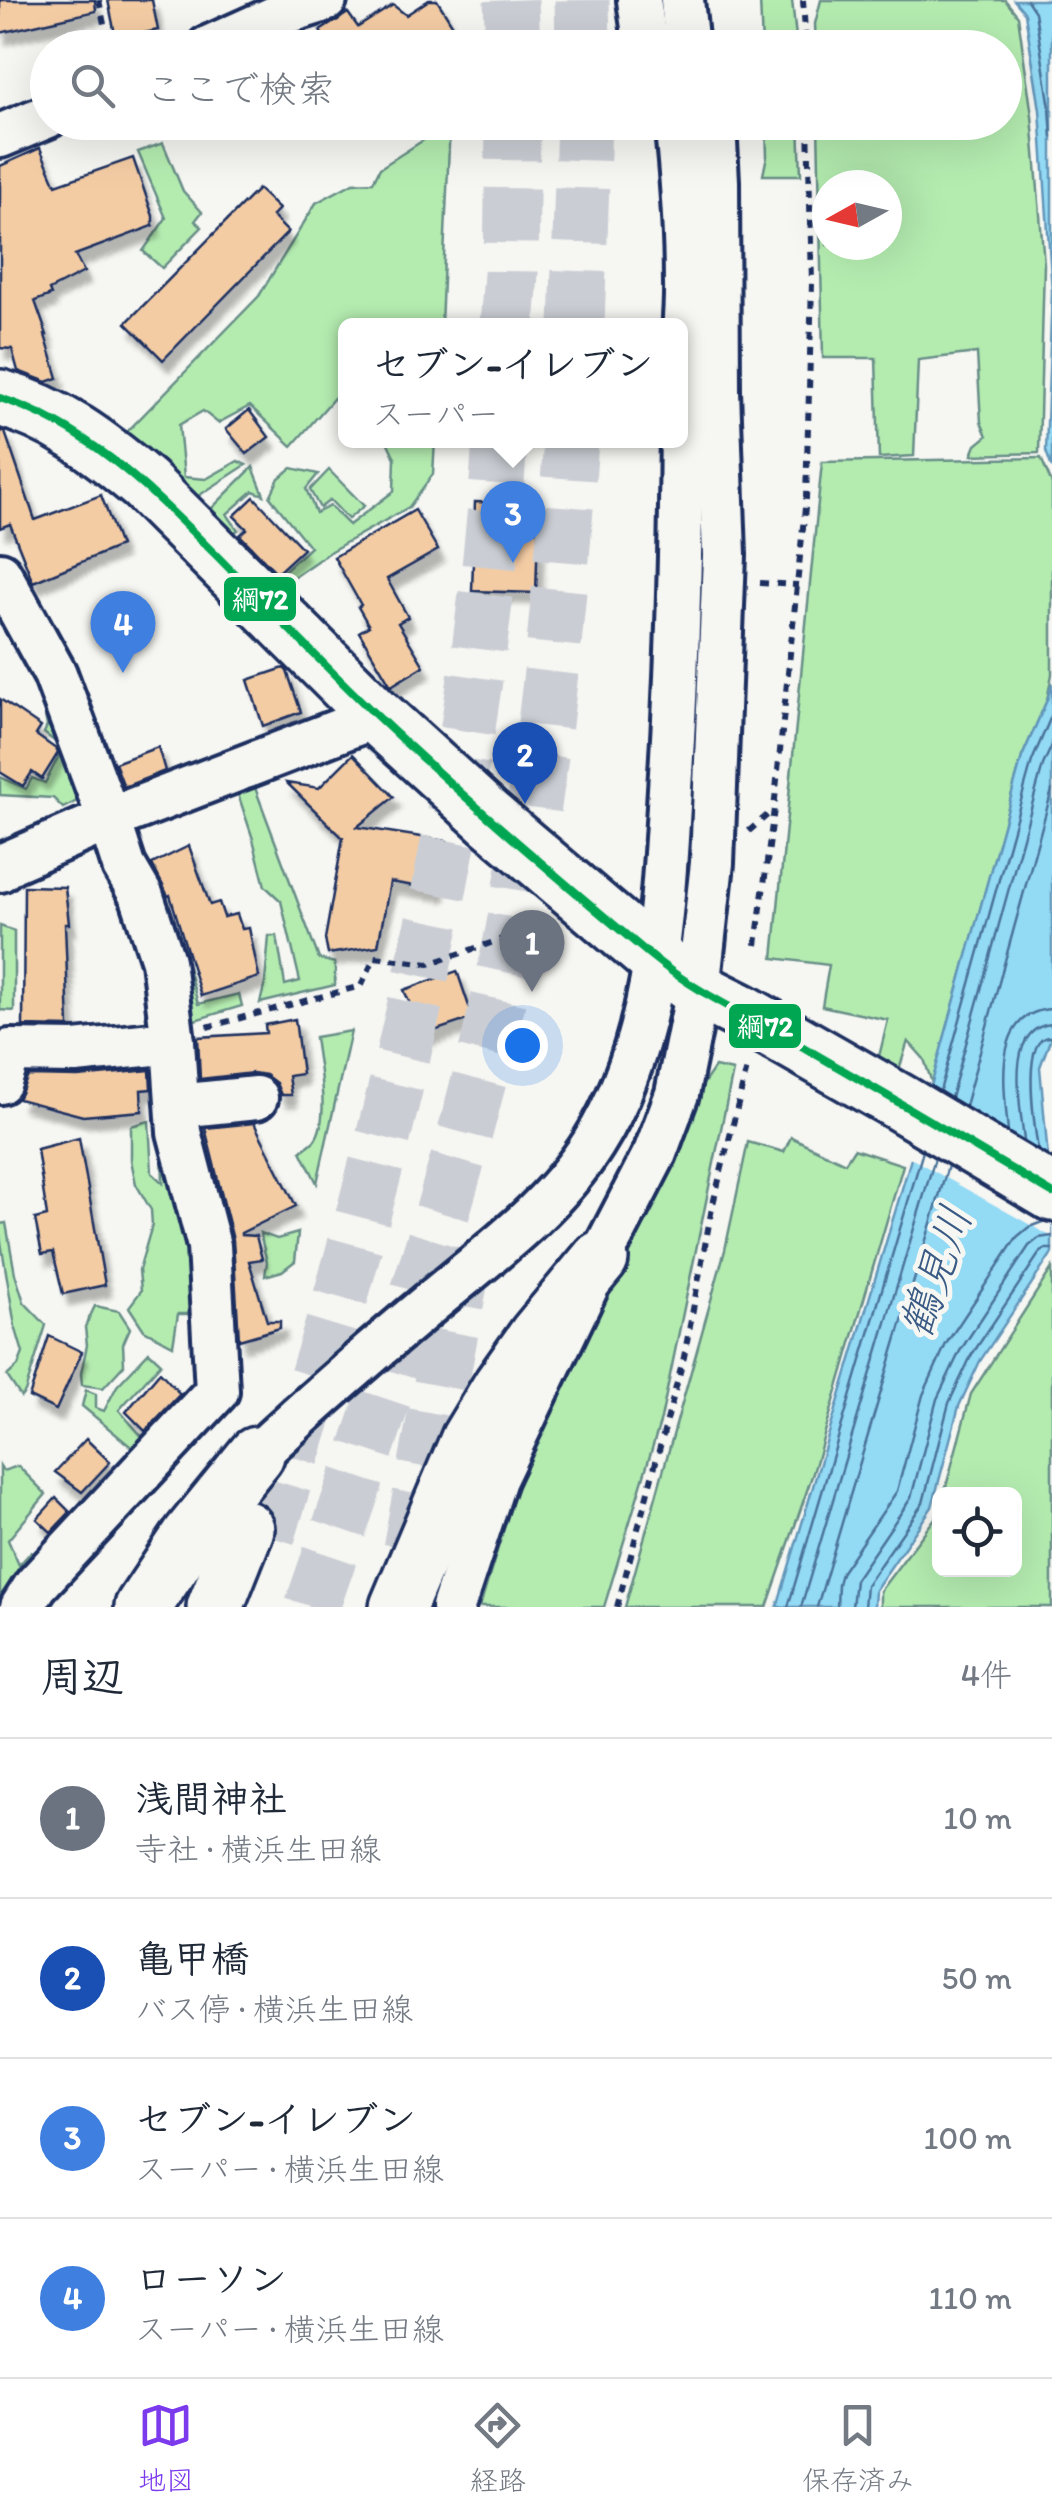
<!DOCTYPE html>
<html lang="ja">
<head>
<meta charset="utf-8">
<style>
  body { margin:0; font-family:Itim,"Klee One",sans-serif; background:#f6f6f7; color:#1f2937 }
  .controls { position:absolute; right:30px; bottom:30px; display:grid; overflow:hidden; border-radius:15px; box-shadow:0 10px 40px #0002 }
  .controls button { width:90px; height:90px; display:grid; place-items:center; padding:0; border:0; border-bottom:2px solid #e0e1e3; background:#fff; color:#1f2937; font:50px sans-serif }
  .compass { position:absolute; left:812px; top:170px; width:90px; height:90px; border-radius:50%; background:#fff; box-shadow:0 10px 40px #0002; rotate:262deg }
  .you { position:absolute; left:522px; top:1045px; width:35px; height:35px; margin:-25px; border:8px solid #fff; border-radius:50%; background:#1a73e8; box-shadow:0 0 0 15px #1a73e833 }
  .badge { display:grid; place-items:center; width:65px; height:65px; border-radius:50%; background:#7c3aed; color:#fff; font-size:32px; font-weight:700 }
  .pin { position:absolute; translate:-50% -82px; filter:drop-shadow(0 2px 5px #0008) }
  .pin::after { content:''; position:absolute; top:52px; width:35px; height:30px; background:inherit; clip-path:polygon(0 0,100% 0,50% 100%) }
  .popup { position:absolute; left:338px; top:318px; width:350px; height:130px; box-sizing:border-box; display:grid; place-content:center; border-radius:15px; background:#fff; filter:drop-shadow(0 2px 8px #0005); font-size:32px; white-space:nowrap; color:#747a83 }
  .popup b { font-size:38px; color:#1f2937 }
  .popup::after { content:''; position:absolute; left:50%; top:100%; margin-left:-20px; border:20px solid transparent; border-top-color:#fff }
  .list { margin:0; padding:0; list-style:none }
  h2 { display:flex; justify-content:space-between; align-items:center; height:130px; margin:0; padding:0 40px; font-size:42px }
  h2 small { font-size:32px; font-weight:400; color:#747a83 }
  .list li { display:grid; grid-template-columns:65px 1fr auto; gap:30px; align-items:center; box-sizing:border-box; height:160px; padding:0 40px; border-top:2px solid #e0e1e3 }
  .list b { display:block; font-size:38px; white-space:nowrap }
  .list p { margin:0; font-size:32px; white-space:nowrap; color:#747a83 }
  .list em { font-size:32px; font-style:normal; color:#747a83 }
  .icon { flex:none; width:55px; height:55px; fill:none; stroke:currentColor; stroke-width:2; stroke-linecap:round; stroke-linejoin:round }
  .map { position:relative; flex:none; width:1052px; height:1607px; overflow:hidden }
  .search { position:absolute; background:#fff; box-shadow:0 10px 40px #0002; left:30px; right:30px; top:30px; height:110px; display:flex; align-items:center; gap:25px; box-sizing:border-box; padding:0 35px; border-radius:55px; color:#747a83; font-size:38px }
  .sheet { height:770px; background:#fff }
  nav { display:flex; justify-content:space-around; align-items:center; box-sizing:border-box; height:140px; border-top:2px solid #e0e1e3; background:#fff; font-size:28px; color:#747a83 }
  nav a { display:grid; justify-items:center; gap:5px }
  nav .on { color:#7c3aed }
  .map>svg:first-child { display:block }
  .green { fill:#b4ecb0; stroke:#688e87; stroke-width:2.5; fill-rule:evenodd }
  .water { fill:#93daf5; stroke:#6396b9; stroke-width:2.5 }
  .pier { fill:#f6f6f2 }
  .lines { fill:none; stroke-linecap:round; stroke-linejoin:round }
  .shore { stroke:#4b739a; stroke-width:2.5 }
  .building { fill:#f4cca4; stroke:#1b2f5e; stroke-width:2.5; filter:url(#shadow) }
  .highway-tunnel { stroke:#caced4; stroke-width:55; stroke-dasharray:55 28; stroke-linecap:butt }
  .minor-casing { stroke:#1b2f5e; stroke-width:50 }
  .major-casing { stroke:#1b2f5e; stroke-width:62 }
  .highway-casing { stroke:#1b2f5e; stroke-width:62 }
  .path { stroke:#1b2f5e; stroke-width:6; stroke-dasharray:8 8; stroke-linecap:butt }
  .minor { stroke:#f6f6f2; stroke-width:42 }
  .major { stroke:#f6f6f2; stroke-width:55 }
  .highway { stroke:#f6f6f2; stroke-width:55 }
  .bus-1-casing { stroke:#f6f6f2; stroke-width:15 }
  .bus-1 { stroke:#00a651; stroke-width:8 }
  .labels { text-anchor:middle; stroke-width:10; stroke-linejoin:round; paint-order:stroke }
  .water-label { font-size:45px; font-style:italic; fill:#395a84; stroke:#f6f6f2 }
  .line-badge { stroke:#f6f6f2; stroke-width:4 }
  .badge-label { font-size:28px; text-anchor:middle; font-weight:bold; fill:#fff }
</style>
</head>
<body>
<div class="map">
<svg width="1052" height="1607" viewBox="0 0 1052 1607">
  <defs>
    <filter id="shadow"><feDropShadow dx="6" dy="11" stdDeviation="2.5" flood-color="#0004"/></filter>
  </defs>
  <rect width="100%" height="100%" fill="#f6f6f2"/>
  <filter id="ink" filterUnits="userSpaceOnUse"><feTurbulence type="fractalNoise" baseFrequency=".01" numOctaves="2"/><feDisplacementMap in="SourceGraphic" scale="20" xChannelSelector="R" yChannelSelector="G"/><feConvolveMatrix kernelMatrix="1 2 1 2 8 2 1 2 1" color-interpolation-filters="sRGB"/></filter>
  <g filter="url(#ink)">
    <g class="green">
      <polygon points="760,0 792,0 797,47 762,47"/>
      <path d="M821,0H1005L1018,16L1032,116L1044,264L1039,453L972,455L976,445L987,436L981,422L977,353L918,360L914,456L879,458L876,358H823L818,123L1004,122V48L816,47L815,24ZM827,185H887V245H827Z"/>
      <polygon points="450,123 441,325 346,326 345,401 334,398 292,446 250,406 218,423 203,411 179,425 184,477 206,479 238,461 246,465 192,500 124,435 259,296 316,203 353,183 373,182 380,168"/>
      <polygon points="766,123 799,123 801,175 763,175 767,156"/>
      <polygon points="163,143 183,191 202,212 195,221 202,227 162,268 143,251 166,218 138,152"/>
      <polygon points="387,441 435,441 433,474 409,507 331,551 279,587 276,578 310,547 270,497 279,478 292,468 318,474 306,489 316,513 330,506 349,525 394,491 395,458"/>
      <polygon points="1041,458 1052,484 1052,674 1047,700 1022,757 932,1083 924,1059 908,1041 893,1089 873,1081 888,1020 822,1006 829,965 773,958 822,462"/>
      <polygon points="253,467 264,495 253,491 227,514 238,530 229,536 206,514"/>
      <polygon points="329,470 364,506 348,519 330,500 320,508 310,490"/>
      <polygon points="32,648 89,795 63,808 53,798 0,795 0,777 26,789 32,778 45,783 63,748 44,733 47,726"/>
      <polygon points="254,785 319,959 335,963 335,985 260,1003 265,983 269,936 277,936 285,985 300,981 281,901 265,886 253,839 237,791"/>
      <polygon points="0,926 14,931 14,1011 0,1010"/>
      <polygon points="187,963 198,1004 239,994 242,1006 185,1023 177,964"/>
      <path d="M351,1031L317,1183L301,1151C305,1148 310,1145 314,1141C331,1119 318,1064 315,1037Z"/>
      <polygon points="715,1067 733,1071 661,1419 604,1607 480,1607 511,1505 550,1401 678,1120"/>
      <polygon points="170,1110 200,1314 178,1314 173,1345 144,1330 129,1307 141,1291 139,1270 152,1225 151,1210 136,1184 131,1160 131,1126 149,1121 152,1173 163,1183 161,1113"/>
      <polygon points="791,1137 845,1163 854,1149 903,1165 813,1473 767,1607 625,1607 725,1250 748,1142 784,1152"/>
      <polygon points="6,1223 15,1274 24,1302 46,1325 25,1392 21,1397 7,1376 18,1366 23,1353 15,1326 0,1236 0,1224"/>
      <polygon points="260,1233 277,1239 298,1233 295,1261 282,1271 265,1276 267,1262"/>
      <polygon points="1052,1268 1052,1607 880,1607 880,1591 939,1513 940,1570 1014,1570 1014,1494 944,1494 971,1394"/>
      <polygon points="95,1306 119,1311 130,1328 123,1344 124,1365 103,1388 82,1385 81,1373 87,1345 85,1327"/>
      <polygon points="149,1352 161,1363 119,1410 145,1440 136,1451 82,1406 86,1390 96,1394 96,1408 104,1411 117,1386"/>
      <polygon points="0,1466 3,1471 18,1466 46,1494 8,1540 19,1565 31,1552 42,1562 11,1607 0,1607"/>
    </g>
    <g class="water">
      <polygon points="1014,0 1052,0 1052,468 1046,451 1052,292 1040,110 1025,13"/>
      <polygon points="1052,683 1052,1035 1040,1067 1052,1204 1052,1253 980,1361 959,1406 932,1507 875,1590 874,1607 777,1607 910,1162 1022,757 1047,700"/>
    </g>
    <polygon class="pier" points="926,1087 1052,1170 1052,1237 907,1156"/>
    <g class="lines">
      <g class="shore">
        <polyline points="1027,0 1035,12 1050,108 1052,137"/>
        <polyline points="940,1091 1032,761 1052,714"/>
        <polyline points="951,1098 1043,765 1052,745"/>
        <polyline points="965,1106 1052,790"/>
        <path d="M1008,1132C1005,1091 990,1012 1052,1009"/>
        <path d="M1024,1141C1021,1109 1003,1027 1052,1024"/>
        <path d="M1038,1150C1035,1129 1022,1049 1044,1038C1046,1037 1049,1037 1052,1037"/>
        <polyline points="788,1607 923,1151"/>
        <polyline points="801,1607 935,1158"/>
        <polyline points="817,1607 948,1166"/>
        <polyline points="837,1607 838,1584 841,1573 897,1491 923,1395 946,1344 1017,1237 1029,1227 1045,1221"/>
        <polyline points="852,1607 855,1580 911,1498 937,1399 960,1351 1029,1246 1039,1238 1052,1236"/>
        <polyline points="864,1607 866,1585 923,1503 949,1403 971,1356 1039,1254 1045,1249 1052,1249"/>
      </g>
    </g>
    <g class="building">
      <polygon points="0,0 95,0 96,11 0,33"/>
      <polygon points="108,0 152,0 158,30 116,39"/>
      <polygon points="429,0 437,0 467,48 325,48 329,45 320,31 348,13 358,27 393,5 406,15"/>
      <polygon points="40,148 56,185 133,158 153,216 153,226 75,255 84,272 49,290 51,295 35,301 47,335 45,335 58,378 47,382 18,371 12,349 0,348 0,166"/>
      <polygon points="258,189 279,209 272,216 288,232 163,360 126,323"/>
      <polygon points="249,410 269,437 247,454 226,429"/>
      <polygon points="0,431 5,432 35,520 101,495 120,546 33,582 10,524 0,528"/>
      <polygon points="254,497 303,549 277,573 240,535 247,529 234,516"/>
      <polygon points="475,502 533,504 532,530 538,530 536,593 472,591"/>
      <polygon points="415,510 438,550 387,579 408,617 398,623 424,666 391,686 359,632 369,626 358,607 361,605 334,557"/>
      <polygon points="284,668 287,671 301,712 263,726 248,680"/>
      <polygon points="0,699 41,727 36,735 56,749 58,753 42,779 32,772 23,786 0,772"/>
      <polygon points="158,747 165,771 124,787 115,763"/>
      <polygon points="353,754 394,797 357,827 447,841 438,890 390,882 378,946 328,954 325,939 343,838 287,783 319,788"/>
      <polygon points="189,846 210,905 219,902 224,917 237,914 242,929 249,928 259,977 201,996 170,895 168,896 152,864"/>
      <polygon points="24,886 65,887 69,924 65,924 69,1027 23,1026"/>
      <polygon points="457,971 473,1018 413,1038 403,1007 410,1004 404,990"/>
      <polygon points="295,1019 302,1074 288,1076 291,1095 281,1095 276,1083 265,1075 253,1073 200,1079 198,1037 266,1033 265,1025"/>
      <polygon points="150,1070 151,1089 141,1090 142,1111 83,1116 18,1099 28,1076 78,1077"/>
      <polygon points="254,1123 296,1206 241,1233 241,1235 256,1236 262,1259 249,1261 267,1321 280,1321 280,1328 239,1340 233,1240 205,1128"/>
      <polygon points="79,1138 105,1285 63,1294 53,1252 42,1254 35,1219 47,1216 37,1149"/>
      <polygon points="49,1336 82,1352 56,1410 29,1397"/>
      <polygon points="160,1372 180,1394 145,1431 126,1412"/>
      <polygon points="86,1439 110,1462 82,1492 55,1472"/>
      <polygon points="56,1498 70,1512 51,1532 37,1519"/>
    </g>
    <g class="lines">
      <g class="highway-tunnel">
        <polyline points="511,0 513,48"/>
        <polyline points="582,0 583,48"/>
        <polyline points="507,326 511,274 513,122"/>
        <polyline points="577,326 584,122"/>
        <path d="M268,1536C295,1444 326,1353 351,1260C424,992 482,718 500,440"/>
        <polyline points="410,1549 469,1236"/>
        <path d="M312,1607C382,1406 452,1205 499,997C540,814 558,627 571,440"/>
      </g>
      <defs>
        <g id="minor">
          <polyline points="639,0 646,48"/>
          <polyline points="682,0 687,48"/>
          <polyline points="208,48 290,11 325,0"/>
          <polyline points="0,136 48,116"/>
          <polyline points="0,574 55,674 109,819 124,866 142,897 163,961 173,1042 179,1132 209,1246 217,1391 36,1585 22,1607"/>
          <polyline points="0,870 10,862 109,819 377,716"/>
          <polyline points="0,1082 10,1051 75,1052 173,1042"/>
          <polyline points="178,1106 256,1098"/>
          <path d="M234,1477C296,1417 362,1360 429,1304C486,1256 552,1209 593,1144C661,1037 663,897 671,773C679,643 682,513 682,383C681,349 687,316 686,283C686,230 682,176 676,122"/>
          <polyline points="453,1607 495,1479 600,1259 655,1153 677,1094 698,990 712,863 724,555 718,391 717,182 714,122"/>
        </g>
        <path id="major" d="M0,398C57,414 99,446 144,484L377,716L489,818L654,958L698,990L740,1011L901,1103L1052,1193"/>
        <g id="highway">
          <polyline points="143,1607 191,1535 256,1455"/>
          <polyline points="215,1607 246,1529"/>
          <polyline points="398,1607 469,1439 501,1386 537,1335 600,1259"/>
        </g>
      </defs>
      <use href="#minor" class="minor-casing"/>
      <use href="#major" class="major-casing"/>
      <use href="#highway" class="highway-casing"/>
      <g class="path">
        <polyline points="99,0 109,48"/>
        <polyline points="803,0 806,48"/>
        <polyline points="760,583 798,585"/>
        <polyline points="749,831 773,810"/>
        <polyline points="756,945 774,809 806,498 812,283 808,122"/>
        <polyline points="207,1027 361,986 375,957 429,964 535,928 544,917"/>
        <polyline points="617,1607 684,1357 712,1208 748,1064"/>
      </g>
      <use href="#minor" class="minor"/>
      <use href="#major" class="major"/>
      <use href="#highway" class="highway"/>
      <defs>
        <path id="bus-1" d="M0,398C90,427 152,492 217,556C270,610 323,664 377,716C465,799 557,877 650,955C695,992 748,1016 798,1044C883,1093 968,1143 1052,1193"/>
      </defs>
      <use href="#bus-1" class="bus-1-casing"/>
      <use href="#bus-1" class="bus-1"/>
    </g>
  </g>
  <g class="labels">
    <g class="water-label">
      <text transform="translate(935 1271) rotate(-71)" y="16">鶴見川</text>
    </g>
  </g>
  <g class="line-badge">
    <rect x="222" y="575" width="76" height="48" rx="10" fill="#00a651"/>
    <rect x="727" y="1002" width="76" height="48" rx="10" fill="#00a651"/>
  </g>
  <g class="badge-label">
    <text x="260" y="609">綱72</text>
    <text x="765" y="1036">綱72</text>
  </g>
</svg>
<div class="controls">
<button><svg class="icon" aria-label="locate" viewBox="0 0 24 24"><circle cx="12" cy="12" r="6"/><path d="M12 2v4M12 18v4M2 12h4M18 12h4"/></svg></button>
</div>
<svg class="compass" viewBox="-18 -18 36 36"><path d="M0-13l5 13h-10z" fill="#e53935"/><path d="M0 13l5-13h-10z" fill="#747a83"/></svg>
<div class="you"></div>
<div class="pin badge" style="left:532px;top:992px;background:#6b7280">1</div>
<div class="pin badge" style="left:525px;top:804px;background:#1a4fb4">2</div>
<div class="pin badge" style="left:513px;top:563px;background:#3f7fe0">3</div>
<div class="popup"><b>セブン-イレブン</b>スーパー</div>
<div class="pin badge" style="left:123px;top:673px;background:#3f7fe0">4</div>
<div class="search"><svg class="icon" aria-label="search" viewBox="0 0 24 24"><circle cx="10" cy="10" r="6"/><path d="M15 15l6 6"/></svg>ここで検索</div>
</div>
<section class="sheet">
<h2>周辺<small>4件</small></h2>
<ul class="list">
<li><span class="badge" style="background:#6b7280">1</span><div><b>浅間神社</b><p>寺社 · 横浜生田線</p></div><em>10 m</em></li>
<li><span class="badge" style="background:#1a4fb4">2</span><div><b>亀甲橋</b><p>バス停 · 横浜生田線</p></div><em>50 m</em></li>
<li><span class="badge" style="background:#3f7fe0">3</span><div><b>セブン-イレブン</b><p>スーパー · 横浜生田線</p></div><em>100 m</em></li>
<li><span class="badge" style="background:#3f7fe0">4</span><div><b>ローソン</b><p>スーパー · 横浜生田線</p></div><em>110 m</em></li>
</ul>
</section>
<nav>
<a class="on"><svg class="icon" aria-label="map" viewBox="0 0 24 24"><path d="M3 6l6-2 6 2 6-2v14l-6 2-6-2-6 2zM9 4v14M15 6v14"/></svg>地図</a>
<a><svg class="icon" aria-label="directions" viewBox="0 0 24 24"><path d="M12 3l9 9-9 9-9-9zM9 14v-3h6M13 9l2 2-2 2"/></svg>経路</a>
<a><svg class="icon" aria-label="saved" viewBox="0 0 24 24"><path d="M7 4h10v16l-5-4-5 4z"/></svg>保存済み</a>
</nav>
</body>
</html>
